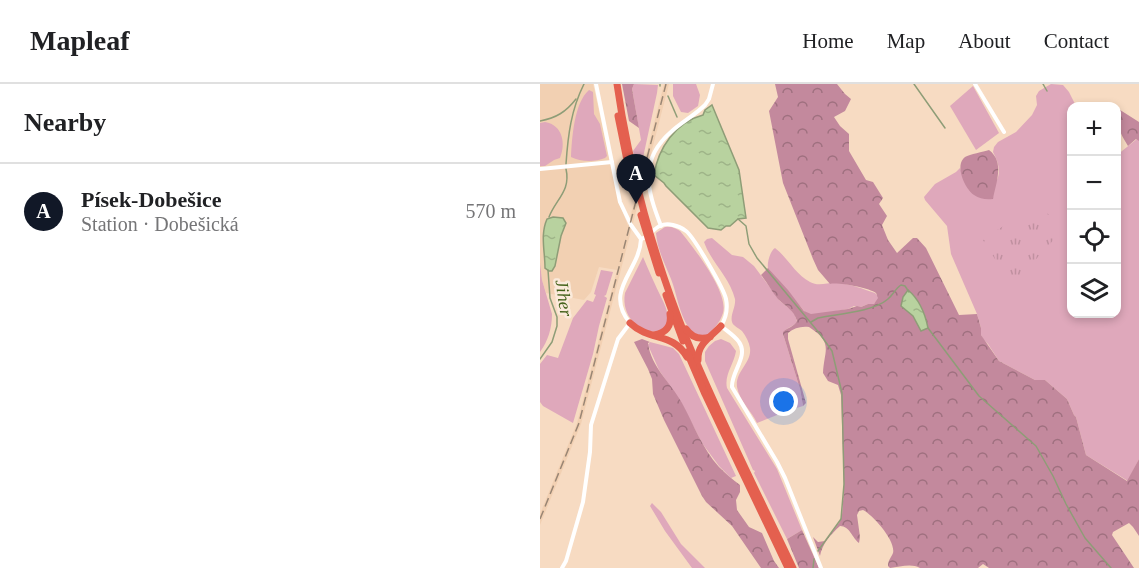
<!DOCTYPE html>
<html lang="en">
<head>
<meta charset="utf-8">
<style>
  body { margin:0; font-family:Georgia,serif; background:#f6f6f6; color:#202124 }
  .controls { position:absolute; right:18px; top:18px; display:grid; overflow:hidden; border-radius:12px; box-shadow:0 3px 9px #0003 }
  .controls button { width:54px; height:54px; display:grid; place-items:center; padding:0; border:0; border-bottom:2px solid #e0e0e0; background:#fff; color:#202124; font:30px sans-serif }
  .you { position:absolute; left:244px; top:318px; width:21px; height:21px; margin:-15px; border:4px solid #fff; border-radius:50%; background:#1a73e8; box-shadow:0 0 0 9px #1a73e833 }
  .badge { display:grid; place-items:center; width:39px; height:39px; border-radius:50%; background:#111827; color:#fff; font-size:20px; font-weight:700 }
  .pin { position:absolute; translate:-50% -50px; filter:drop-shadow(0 2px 3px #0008) }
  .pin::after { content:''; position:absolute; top:32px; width:21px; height:18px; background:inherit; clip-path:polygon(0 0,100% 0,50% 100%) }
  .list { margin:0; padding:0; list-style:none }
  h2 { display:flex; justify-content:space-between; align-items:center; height:78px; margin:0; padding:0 24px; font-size:26px }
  h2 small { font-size:20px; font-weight:400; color:#757577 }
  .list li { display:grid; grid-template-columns:39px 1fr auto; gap:18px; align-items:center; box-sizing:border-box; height:96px; padding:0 24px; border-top:2px solid #e0e0e0 }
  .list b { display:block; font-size:22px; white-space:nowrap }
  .list p { margin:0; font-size:20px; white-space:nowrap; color:#757577 }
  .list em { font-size:20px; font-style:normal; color:#757577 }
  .icon { flex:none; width:33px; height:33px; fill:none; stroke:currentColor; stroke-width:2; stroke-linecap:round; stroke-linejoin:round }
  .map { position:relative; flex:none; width:599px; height:484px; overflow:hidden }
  header { display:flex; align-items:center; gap:36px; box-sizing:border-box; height:84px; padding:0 30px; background:#fff; border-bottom:2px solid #e0e0e0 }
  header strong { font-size:28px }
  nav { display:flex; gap:33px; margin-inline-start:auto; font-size:21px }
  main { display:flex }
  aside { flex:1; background:#fff }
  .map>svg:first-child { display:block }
  .built { fill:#f2d0b2 }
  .grass { fill:#dfa8bb }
  .forest { fill:url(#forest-crowns) }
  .park { fill:url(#park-tufts) }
  .water { fill:url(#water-ripples); stroke:#8e9d77; stroke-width:1.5 }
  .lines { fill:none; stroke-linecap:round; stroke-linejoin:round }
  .stream { stroke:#8e9d77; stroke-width:1.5 }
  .minor { stroke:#fff; stroke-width:4 }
  .highway { stroke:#e4604f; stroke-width:7 }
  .rail { stroke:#9a8674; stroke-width:1.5; stroke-dasharray:9 4.5; stroke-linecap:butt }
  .labels { text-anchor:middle; stroke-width:5; stroke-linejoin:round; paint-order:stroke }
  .water-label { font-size:18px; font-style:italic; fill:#405f17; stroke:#fbeadb }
</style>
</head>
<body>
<header>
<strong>Mapleaf</strong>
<nav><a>Home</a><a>Map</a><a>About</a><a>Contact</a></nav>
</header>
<main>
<aside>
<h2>Nearby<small></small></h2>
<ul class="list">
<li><span class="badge">A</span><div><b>Písek-Dobešice</b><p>Station · Dobešická</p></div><em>570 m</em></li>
</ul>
</aside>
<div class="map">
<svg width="599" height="484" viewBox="0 0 599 484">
  <defs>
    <pattern id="forest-crowns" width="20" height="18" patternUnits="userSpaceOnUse" patternTransform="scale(1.5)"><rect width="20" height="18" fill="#c3899d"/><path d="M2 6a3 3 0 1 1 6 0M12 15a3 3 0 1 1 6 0" fill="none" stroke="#9f707f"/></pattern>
    <pattern id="park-tufts" width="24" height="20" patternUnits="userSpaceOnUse" patternTransform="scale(1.5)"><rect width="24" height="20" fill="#dfa8bb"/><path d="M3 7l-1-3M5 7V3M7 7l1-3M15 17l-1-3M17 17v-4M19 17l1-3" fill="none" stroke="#c090a0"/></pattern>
    <pattern id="water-ripples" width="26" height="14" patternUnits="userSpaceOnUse" patternTransform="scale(1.5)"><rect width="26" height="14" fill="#b8d29f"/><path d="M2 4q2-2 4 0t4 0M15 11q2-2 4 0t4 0" fill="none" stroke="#9eb488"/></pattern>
  </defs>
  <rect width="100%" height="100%" fill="#f7dbc2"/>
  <polygon class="built" points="0,0 53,0 79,118 88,142 124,0 129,0 41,340 0,441 0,430 37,339 77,186 59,183 51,208 44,216 6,209 2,196 0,179"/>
  <g class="grass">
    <polygon points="94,0 118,1 117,9 99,92 97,83 97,77 95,75 93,67 101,56 92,5"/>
    <polygon points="133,0 156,0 160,11 158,22 148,29 141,28 133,12"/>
    <path d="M511,0L523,1L529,8L536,22H532V230H576L577,71L597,55L599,56V375L588,397L546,371L536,333L534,331L527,315L505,296H495L459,277L448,260L443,255L441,251V244L437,230L411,170L407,142L385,116L384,113L395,100L416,88L420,84L429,106L457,96C461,87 458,77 453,68L454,63L458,58L476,48L492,31L497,21L496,12L499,7Z"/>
    <polygon points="433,2 459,49 436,66 410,22"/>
    <path d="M49,6L53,8L54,30L60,40L67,72L65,74C55,78 41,78 31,73C32,54 34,19 49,6Z"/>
    <path d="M5,38C23,41 26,60 20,74L14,76L5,82H0V39Z"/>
    <path d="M125,143C131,142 135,144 140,147C153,163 189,208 183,229C180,239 173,246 166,252C159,251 153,251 149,244C139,230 137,210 131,195C125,180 117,165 116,149Z"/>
    <path d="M172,154L192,171L203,173L214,182L240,217L251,226L255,231L257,238C253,243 244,244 243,250L260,305L263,322L247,327L217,339C212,328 199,316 197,303C195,287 212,279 210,264C209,258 206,252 202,247C199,244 193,242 192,238C190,231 196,223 195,215C190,194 171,178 164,158L167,155Z"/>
    <path d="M235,164C248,174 255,190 270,198C279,203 288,198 298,199C311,200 323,205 335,209L338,212V216L334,220H328L321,223L314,222L308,225L273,231L266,229L228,184C227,179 230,167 235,164Z"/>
    <path d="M103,173C109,187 115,201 122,215C124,219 126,223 127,228C134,263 78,248 85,209Z"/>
    <path d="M0,179L2,196L12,230C12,244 8,257 0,268Z"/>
    <polygon points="61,186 73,188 66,211 64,212 67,214 59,242 53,270 33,339 3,322 0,318 0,280 7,271 18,274 33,234 47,216 53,218 56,211 54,210"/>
    <path d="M181,255L190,259L196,267C194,280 184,291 187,304L237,385L262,446L247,455L214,389L215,387L213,386L165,277V268L169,262L175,257Z"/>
    <polygon points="110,258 133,264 139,270 196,392 191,394 179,382 162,359 142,320 119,286 108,261"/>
    <polygon points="112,419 121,428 141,460 165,484 152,484 125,447 110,422"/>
  </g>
  <g class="forest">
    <polygon points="82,0 94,0 92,5 99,44 89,37"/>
    <path d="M235,0H297L305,10L311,15L305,27L294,33L300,42L309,50V67L326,96L333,98L343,114L339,120L347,132L342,141L348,156L357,169L373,154H377L386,164L419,231L437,230L441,244V251L459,277L495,296H505L527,315L534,331L536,333L546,371L587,397L599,375V452L593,443L589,439L573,448L572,451L594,484H449L443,480L438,484H380C371,479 360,483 350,484L348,482C348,476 351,474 353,469C356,457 333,431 323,426L319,427L317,431L320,453L319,459C312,454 310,442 300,442C291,450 282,460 280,472L273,453L278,458L285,457L299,439L302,431L304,404L301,311L298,301L288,297L283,289C284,266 294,259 269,243C261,242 254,244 248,249V255L266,319L263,322L260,305L243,250V248C248,243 254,243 257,237C254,226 246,223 238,215C232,208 227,198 221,191L228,184L248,206L264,227L271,230L308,225L317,222L321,223L328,220H334L338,214C337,212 337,211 336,209C329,204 298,198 290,200L278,186L273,175L243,99L229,27L238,13Z"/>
    <path d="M577,24L599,38V57L596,55L588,62C579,47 576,41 577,24Z"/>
    <path d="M449,66C465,78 456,99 453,115C446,116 440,115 434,111C425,105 414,81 425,73C430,70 443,68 449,66Z"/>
    <path d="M102,255L110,258L108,259C111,283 131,299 142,319C154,341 162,364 179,383C186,390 193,396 200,401V408L196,416L197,426L209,443L222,449L234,477L239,484H221L192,442L166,418L162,412L124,336L113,310L112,295L108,285L94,258Z"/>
    <polygon points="262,446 279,484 259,484 247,455"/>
  </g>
  <polygon class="park" points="495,122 513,133 518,151 477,196 467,194 441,153 454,148"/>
  <g class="water">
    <path d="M172,21L199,86L206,134L198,135L190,142H186L181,146L168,144L126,102L124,99L114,91C118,64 136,38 163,31L165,26Z"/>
    <path d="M13,133L23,134L26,139L21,152L15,182L12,187H9L5,184C5,167 0,151 7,135Z"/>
    <path d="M368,206C380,216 385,229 388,244L381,247L373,232L361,222L363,213Z"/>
  </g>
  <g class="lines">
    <g class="stream">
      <polyline points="374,0 405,44"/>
      <polyline points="503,0 507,7"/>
      <polyline points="120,2 120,0"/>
      <polyline points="128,12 137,33"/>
      <path d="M0,37C16,34 26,28 36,15"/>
      <path d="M26,80C28,51 31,26 44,0"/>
      <path d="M9,133C16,115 31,107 26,85"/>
      <polyline points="198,135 206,142 209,160 217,174 280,250 292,267 302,309 304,400 301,435 278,467"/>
      <path d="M271,238L278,234C297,230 333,228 348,215C353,211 355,205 361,201L365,202L369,208"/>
      <polyline points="388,244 439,312 496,362 513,392 526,420 545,454 571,484"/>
      <polyline points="0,275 12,258 17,242 17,233 10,214 8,186"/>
      <polyline points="273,484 274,475"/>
    </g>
    <g class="minor">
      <polyline points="56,0 80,118 91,141 101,155"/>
      <polyline points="435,0 464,48"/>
      <polyline points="0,85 72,78"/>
      <path d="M121,142C107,106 98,76 132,47C142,38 155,31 165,21L169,15L173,0"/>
      <path d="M101,155C113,152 115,137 133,141C138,142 142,144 146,147C154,153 184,205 186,215C188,225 186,234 181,242C187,247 195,252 199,258C209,272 191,288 192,303L237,378L245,394L281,484"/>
      <path d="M22,484L26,477L43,418L50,368L51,341L78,255L90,239C63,206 100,187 101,155"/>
    </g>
    <g class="highway">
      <path d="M77,0C89,85 115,176 147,256C179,333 217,408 253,484"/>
      <polyline points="78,32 89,86"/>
      <polyline points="101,131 119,189"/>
      <polyline points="126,211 143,257"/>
      <path d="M90,239C110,258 133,248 147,273"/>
      <path d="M146,245C152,254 160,256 170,253"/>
      <path d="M114,251C126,249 132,242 130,230"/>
      <polyline points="147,268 165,310 248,484"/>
      <path d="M158,276C157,260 171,253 181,242"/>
    </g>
    <polyline class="rail" points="0,435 39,339 126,0"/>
  </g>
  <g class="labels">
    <g class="water-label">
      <text transform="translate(24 214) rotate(82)" y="6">Jiher</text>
    </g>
  </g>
</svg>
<div class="controls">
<button>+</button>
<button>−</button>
<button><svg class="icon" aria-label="locate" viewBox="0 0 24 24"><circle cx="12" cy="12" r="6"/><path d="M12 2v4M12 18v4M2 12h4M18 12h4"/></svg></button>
<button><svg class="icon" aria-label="layers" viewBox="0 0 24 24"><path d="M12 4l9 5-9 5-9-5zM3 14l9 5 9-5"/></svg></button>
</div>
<div class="you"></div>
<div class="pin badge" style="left:96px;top:120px">A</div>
</div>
</main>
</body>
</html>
